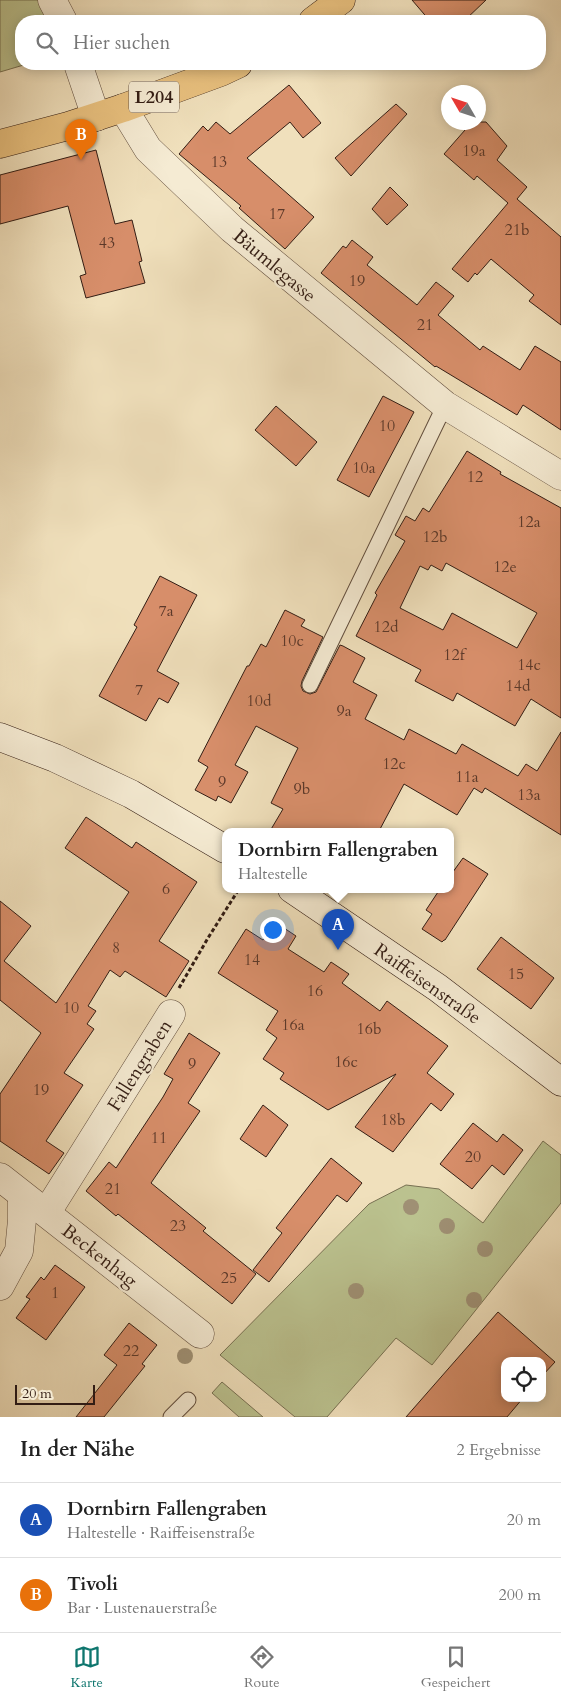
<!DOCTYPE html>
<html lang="de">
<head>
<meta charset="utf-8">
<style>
  body { margin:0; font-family:Cardo,serif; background:#f2f2f2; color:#222 }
  .controls { position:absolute; right:15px; bottom:15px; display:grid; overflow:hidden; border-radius:10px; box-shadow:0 2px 12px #0003 }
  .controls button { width:45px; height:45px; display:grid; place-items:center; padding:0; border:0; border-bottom:1px solid #e0e0e0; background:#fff; color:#222; font:25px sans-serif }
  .compass { position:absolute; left:441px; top:85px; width:45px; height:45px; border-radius:50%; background:#fff; box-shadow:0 2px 12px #0003; rotate:309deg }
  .scale { position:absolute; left:15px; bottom:12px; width:80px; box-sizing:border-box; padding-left:5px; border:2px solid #331d14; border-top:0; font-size:14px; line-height:18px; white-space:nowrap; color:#331d14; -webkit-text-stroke:4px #f5ebd3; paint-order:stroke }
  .you { position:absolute; left:272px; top:929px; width:18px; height:18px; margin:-12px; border:4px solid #fff; border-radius:50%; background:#1a73e8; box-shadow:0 0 0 8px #1a73e833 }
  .badge { display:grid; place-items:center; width:32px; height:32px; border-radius:50%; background:#0f766e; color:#fff; font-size:16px; font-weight:700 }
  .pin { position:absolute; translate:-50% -41px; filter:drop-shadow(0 1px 2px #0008) }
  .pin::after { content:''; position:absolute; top:26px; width:18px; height:15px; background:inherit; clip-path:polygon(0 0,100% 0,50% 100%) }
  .popup { position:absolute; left:222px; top:828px; width:232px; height:65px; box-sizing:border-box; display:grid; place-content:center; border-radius:10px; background:#fff; filter:drop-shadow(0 1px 4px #0005); font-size:16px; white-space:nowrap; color:#767676 }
  .popup b { font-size:19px; color:#222 }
  .popup::after { content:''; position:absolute; left:50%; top:100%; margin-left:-10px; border:10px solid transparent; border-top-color:#fff }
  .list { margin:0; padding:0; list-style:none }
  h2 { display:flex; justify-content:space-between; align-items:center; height:65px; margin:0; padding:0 20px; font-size:21px }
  h2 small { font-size:16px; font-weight:400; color:#767676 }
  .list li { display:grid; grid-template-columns:32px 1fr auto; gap:15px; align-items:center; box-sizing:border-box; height:75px; padding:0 20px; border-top:1px solid #e0e0e0 }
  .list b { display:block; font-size:19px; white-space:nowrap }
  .list p { margin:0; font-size:16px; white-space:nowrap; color:#767676 }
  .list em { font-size:16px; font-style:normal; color:#767676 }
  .icon { flex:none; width:28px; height:28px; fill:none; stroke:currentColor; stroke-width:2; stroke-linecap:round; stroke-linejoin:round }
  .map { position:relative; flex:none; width:561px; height:1417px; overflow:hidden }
  .search { position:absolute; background:#fff; box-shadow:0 2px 12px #0003; left:15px; right:15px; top:15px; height:55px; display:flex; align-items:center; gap:12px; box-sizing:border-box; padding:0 18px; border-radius:20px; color:#767676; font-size:19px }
  .sheet { height:215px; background:#fff }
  nav { display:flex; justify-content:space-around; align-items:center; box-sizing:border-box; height:70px; border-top:1px solid #e0e0e0; background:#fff; font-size:14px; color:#767676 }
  nav a { display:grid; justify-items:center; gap:2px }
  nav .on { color:#0f766e }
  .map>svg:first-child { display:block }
  .green { fill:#bbc28f; stroke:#777052 }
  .building { fill:#d78e6a; stroke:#331d14; fill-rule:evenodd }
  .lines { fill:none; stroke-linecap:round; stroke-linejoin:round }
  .lane-casing { stroke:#624e3e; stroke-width:17 }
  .street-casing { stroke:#624e3e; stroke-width:29 }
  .secondary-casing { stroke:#331d14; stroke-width:29 }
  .primary-casing { stroke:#331d14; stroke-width:29 }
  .path { stroke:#331d14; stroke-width:3; stroke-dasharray:4 2.5; stroke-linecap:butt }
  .lane { stroke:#f5ebd3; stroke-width:15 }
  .street { stroke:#f5ebd3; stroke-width:28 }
  .secondary { stroke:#f5ebd3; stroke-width:28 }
  .primary { stroke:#e8c07e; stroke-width:28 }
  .tree { fill:#9f9074 }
  .labels { text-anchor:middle; stroke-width:4.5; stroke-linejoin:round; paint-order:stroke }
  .number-label { font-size:16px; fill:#5c392a }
  .shield { fill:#f5ebd3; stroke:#6d5b4d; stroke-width:1 }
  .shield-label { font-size:18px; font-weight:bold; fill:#331d14 }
  .street-label { font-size:19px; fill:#331d14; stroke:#f5ebd3 }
</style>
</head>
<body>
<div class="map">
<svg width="561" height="1417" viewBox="0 0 561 1417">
  <rect width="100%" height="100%" fill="#f0e0bc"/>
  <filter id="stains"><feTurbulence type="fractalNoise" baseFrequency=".004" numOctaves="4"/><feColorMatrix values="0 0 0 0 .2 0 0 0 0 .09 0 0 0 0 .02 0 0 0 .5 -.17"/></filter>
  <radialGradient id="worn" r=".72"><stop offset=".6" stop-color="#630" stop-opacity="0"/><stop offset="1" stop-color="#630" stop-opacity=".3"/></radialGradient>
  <g class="green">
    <polygon points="0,0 41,0 51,21 21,21 21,64 27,64 0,72"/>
    <polygon points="543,1141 561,1155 561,1203 432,1365 396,1338 327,1417 295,1417 220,1355 369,1204 406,1185 439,1189 483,1223"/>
    <polygon points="222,1382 263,1417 239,1417 212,1393"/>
  </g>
  <g class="building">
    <polygon points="412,0 486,0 464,21 430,21"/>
    <polygon points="289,85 321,123 303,138 290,122 247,158 314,217 285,249 239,208 241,206 179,154 203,126 208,131 216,122 230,134"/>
    <polygon points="396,104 407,114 351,176 335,158"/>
    <polygon points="472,122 486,122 507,146 497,160 527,187 517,199 561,237 561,325 529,301 534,295 491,259 477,275 475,273 468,282 452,269 508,203 477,176 474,180 444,154"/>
    <polygon points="96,150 115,224 132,220 142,261 139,262 145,283 86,298 80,276 86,274 68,206 0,224 0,175"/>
    <polygon points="390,187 408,205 387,225 372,209"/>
    <polygon points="352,240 373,257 367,265 417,305 436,282 454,296 438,315 480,350 483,346 520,370 535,346 561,362 561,430 523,405 517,415 436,366 435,367 321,273 343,246 346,248"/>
    <polygon points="383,396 414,412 369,497 337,480"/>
    <polygon points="276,406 317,442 296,466 255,430"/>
    <path d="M467,451L501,472L500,474L561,508V718L531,699L515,726L457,693L453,701L415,681L421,670L356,636L377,595L375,593L405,541L395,535L406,516L415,521L423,508L429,512ZM446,563L537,613L517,648L452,613L443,630L400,608L420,566L428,570L431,565L442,571Z"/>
    <polygon points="160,576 197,595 157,671 179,683 168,703 159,698 146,721 99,696 137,627 134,625"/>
    <polygon points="285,610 305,620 301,626 323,637 302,681 301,686 303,691 310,694 316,692 340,645 343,646 365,658 353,682 377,695 365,719 404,740 409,729 456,754 462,744 518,776 526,764 537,771 561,732 561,835 485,788 482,793 474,788 457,815 404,784 379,831 270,831 283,809 271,803 298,748 256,726 235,765 248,772 231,803 218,796 216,801 195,790 208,767 198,761 247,666 249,666 261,644 266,647"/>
    <polygon points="86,817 132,848 136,842 197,882 159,941 189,961 166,997 125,971 120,977 110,970 88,1006 96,1011 87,1024 94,1029 64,1073 83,1085 46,1141 64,1153 49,1174 0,1141 0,1094 41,1033 0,1000 0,901 31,926 4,961 56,1003 129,892 65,848"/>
    <polygon points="463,858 488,874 445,940 444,940 442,942 422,929 432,914 426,910 440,889 450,889 450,876"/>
    <polygon points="275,922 296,936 288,949 324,972 331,962 349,974 342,983 380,1011 387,1001 448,1046 427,1073 454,1094 441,1111 431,1103 393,1152 355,1127 396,1074 328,1110 280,1079 284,1073 263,1059 277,1038 266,1030 278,1011 218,973 246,929 263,940"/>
    <polygon points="501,937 554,978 531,1009 477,969"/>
    <polygon points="189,1033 220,1053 188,1103 200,1111 151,1183 206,1228 203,1231 256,1274 232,1304 118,1214 116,1216 86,1191 109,1162 116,1168 163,1097 173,1079 164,1074"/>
    <polygon points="263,1105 288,1125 266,1157 240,1139"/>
    <polygon points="473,1123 497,1142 503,1134 523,1150 504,1175 492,1165 472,1189 440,1164"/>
    <polygon points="331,1158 362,1183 347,1202 337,1195 269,1282 253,1270 282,1233 276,1228"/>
    <polygon points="55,1265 85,1287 46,1340 16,1318 30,1299 26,1297 41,1277 44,1280"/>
    <polygon points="498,1312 555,1362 542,1376 542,1361 505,1361 505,1398 523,1398 507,1417 406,1417"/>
    <polygon points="129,1323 157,1345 142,1364 145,1366 104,1417 76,1417 117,1365 104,1355"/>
  </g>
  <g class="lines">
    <defs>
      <g id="lane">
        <polyline points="310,685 445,405"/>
        <polyline points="171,1417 188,1400"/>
      </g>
      <g id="street">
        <polyline points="52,0 63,21"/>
        <polyline points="78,64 96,117"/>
        <polyline points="123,108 148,149 232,229 445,405 561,476"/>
        <polyline points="0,1177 200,1334"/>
        <polyline points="47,1212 171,1014"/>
        <polyline points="0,1286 19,1251 22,1220 22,1196"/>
      </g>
      <g id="secondary">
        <polyline points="0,737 55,758 131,794 225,849"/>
        <polyline points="292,889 438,988 561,1082"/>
      </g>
      <g id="primary">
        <polyline points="313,21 341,0"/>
        <polyline points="0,144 68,126 123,108 221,72 238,64"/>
      </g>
    </defs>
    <use href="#lane" class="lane-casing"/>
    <use href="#street" class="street-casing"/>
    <use href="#secondary" class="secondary-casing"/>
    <use href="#primary" class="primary-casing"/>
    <polyline class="path" points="179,988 208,938 239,889"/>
    <use href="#lane" class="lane"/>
    <use href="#street" class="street"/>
    <use href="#secondary" class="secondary"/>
    <use href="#primary" class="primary"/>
  </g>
  <g class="tree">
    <circle cx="411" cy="1207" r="8"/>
    <circle cx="447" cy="1226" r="8"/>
    <circle cx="485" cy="1249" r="8"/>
    <circle cx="356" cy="1291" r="8"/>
    <circle cx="474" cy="1300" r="8"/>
    <circle cx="185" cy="1356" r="8"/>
  </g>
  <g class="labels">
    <g class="number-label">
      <text x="474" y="156">19a</text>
      <text x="219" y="167">13</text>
      <text x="277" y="219">17</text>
      <text x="517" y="235">21b</text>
      <text x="107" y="248">43</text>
      <text x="357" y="286">19</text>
      <text x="425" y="330">21</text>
      <text x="387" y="431">10</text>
      <text x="364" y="473">10a</text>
      <text x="475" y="482">12</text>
      <text x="529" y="527">12a</text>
      <text x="435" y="542">12b</text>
      <text x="505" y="572">12e</text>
      <text x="166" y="616">7a</text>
      <text x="386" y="632">12d</text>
      <text x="292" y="646">10c</text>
      <text x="454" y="660">12f</text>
      <text x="529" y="670">14c</text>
      <text x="518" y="691">14d</text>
      <text x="139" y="695">7</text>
      <text x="259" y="706">10d</text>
      <text x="344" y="716">9a</text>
      <text x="394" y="769">12c</text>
      <text x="467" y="782">11a</text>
      <text x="222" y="787">9</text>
      <text x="302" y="794">9b</text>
      <text x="529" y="800">13a</text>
      <text x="166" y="894">6</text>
      <text x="116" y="953">8</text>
      <text x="252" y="965">14</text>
      <text x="516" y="979">15</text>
      <text x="315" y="996">16</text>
      <text x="71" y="1013">10</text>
      <text x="293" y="1030">16a</text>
      <text x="369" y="1034">16b</text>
      <text x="346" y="1067">16c</text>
      <text x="192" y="1069">9</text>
      <text x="41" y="1095">19</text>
      <text x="393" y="1125">18b</text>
      <text x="159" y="1143">11</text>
      <text x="473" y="1162">20</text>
      <text x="113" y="1194">21</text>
      <text x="178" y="1231">23</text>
      <text x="229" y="1283">25</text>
      <text x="55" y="1298">1</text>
      <text x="131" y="1356">22</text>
    </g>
    <rect class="shield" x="129" y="81.5" width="50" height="31" rx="4"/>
    <g class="shield-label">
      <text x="154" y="103">L204</text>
    </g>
    <g class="street-label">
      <text transform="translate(275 265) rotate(40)" y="7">Bäumlegasse</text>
      <text transform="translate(428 983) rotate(35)" y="7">Raiffeisenstraße</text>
      <text transform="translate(139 1065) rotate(-58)" y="7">Fallengraben</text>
      <text transform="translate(100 1255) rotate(38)" y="7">Beckenhag</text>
    </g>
  </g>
  <rect width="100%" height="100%" filter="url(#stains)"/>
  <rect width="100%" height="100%" fill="url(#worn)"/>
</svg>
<div class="controls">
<button><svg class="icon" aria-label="locate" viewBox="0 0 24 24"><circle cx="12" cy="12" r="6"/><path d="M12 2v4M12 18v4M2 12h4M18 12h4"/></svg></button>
</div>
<svg class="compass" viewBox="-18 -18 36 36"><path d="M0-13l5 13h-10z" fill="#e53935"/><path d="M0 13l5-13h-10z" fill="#767676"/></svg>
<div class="scale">20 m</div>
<div class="you"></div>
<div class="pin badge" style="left:338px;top:950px;background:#1a4fb4">A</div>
<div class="popup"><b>Dornbirn Fallengraben</b>Haltestelle</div>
<div class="pin badge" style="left:81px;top:160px;background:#e8710a">B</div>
<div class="search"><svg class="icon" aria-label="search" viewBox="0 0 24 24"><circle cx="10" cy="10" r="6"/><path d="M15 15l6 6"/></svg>Hier suchen</div>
</div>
<section class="sheet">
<h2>In der Nähe<small>2 Ergebnisse</small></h2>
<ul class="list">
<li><span class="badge" style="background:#1a4fb4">A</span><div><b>Dornbirn Fallengraben</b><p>Haltestelle · Raiffeisenstraße</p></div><em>20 m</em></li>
<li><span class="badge" style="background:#e8710a">B</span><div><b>Tivoli</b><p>Bar · Lustenauerstraße</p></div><em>200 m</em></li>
</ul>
</section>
<nav>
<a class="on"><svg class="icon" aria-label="map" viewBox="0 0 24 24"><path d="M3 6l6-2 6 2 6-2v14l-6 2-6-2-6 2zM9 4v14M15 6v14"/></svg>Karte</a>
<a><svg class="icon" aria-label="directions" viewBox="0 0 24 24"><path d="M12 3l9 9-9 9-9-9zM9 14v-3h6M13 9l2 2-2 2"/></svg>Route</a>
<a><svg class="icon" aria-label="saved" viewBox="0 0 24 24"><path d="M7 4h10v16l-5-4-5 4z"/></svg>Gespeichert</a>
</nav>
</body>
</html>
